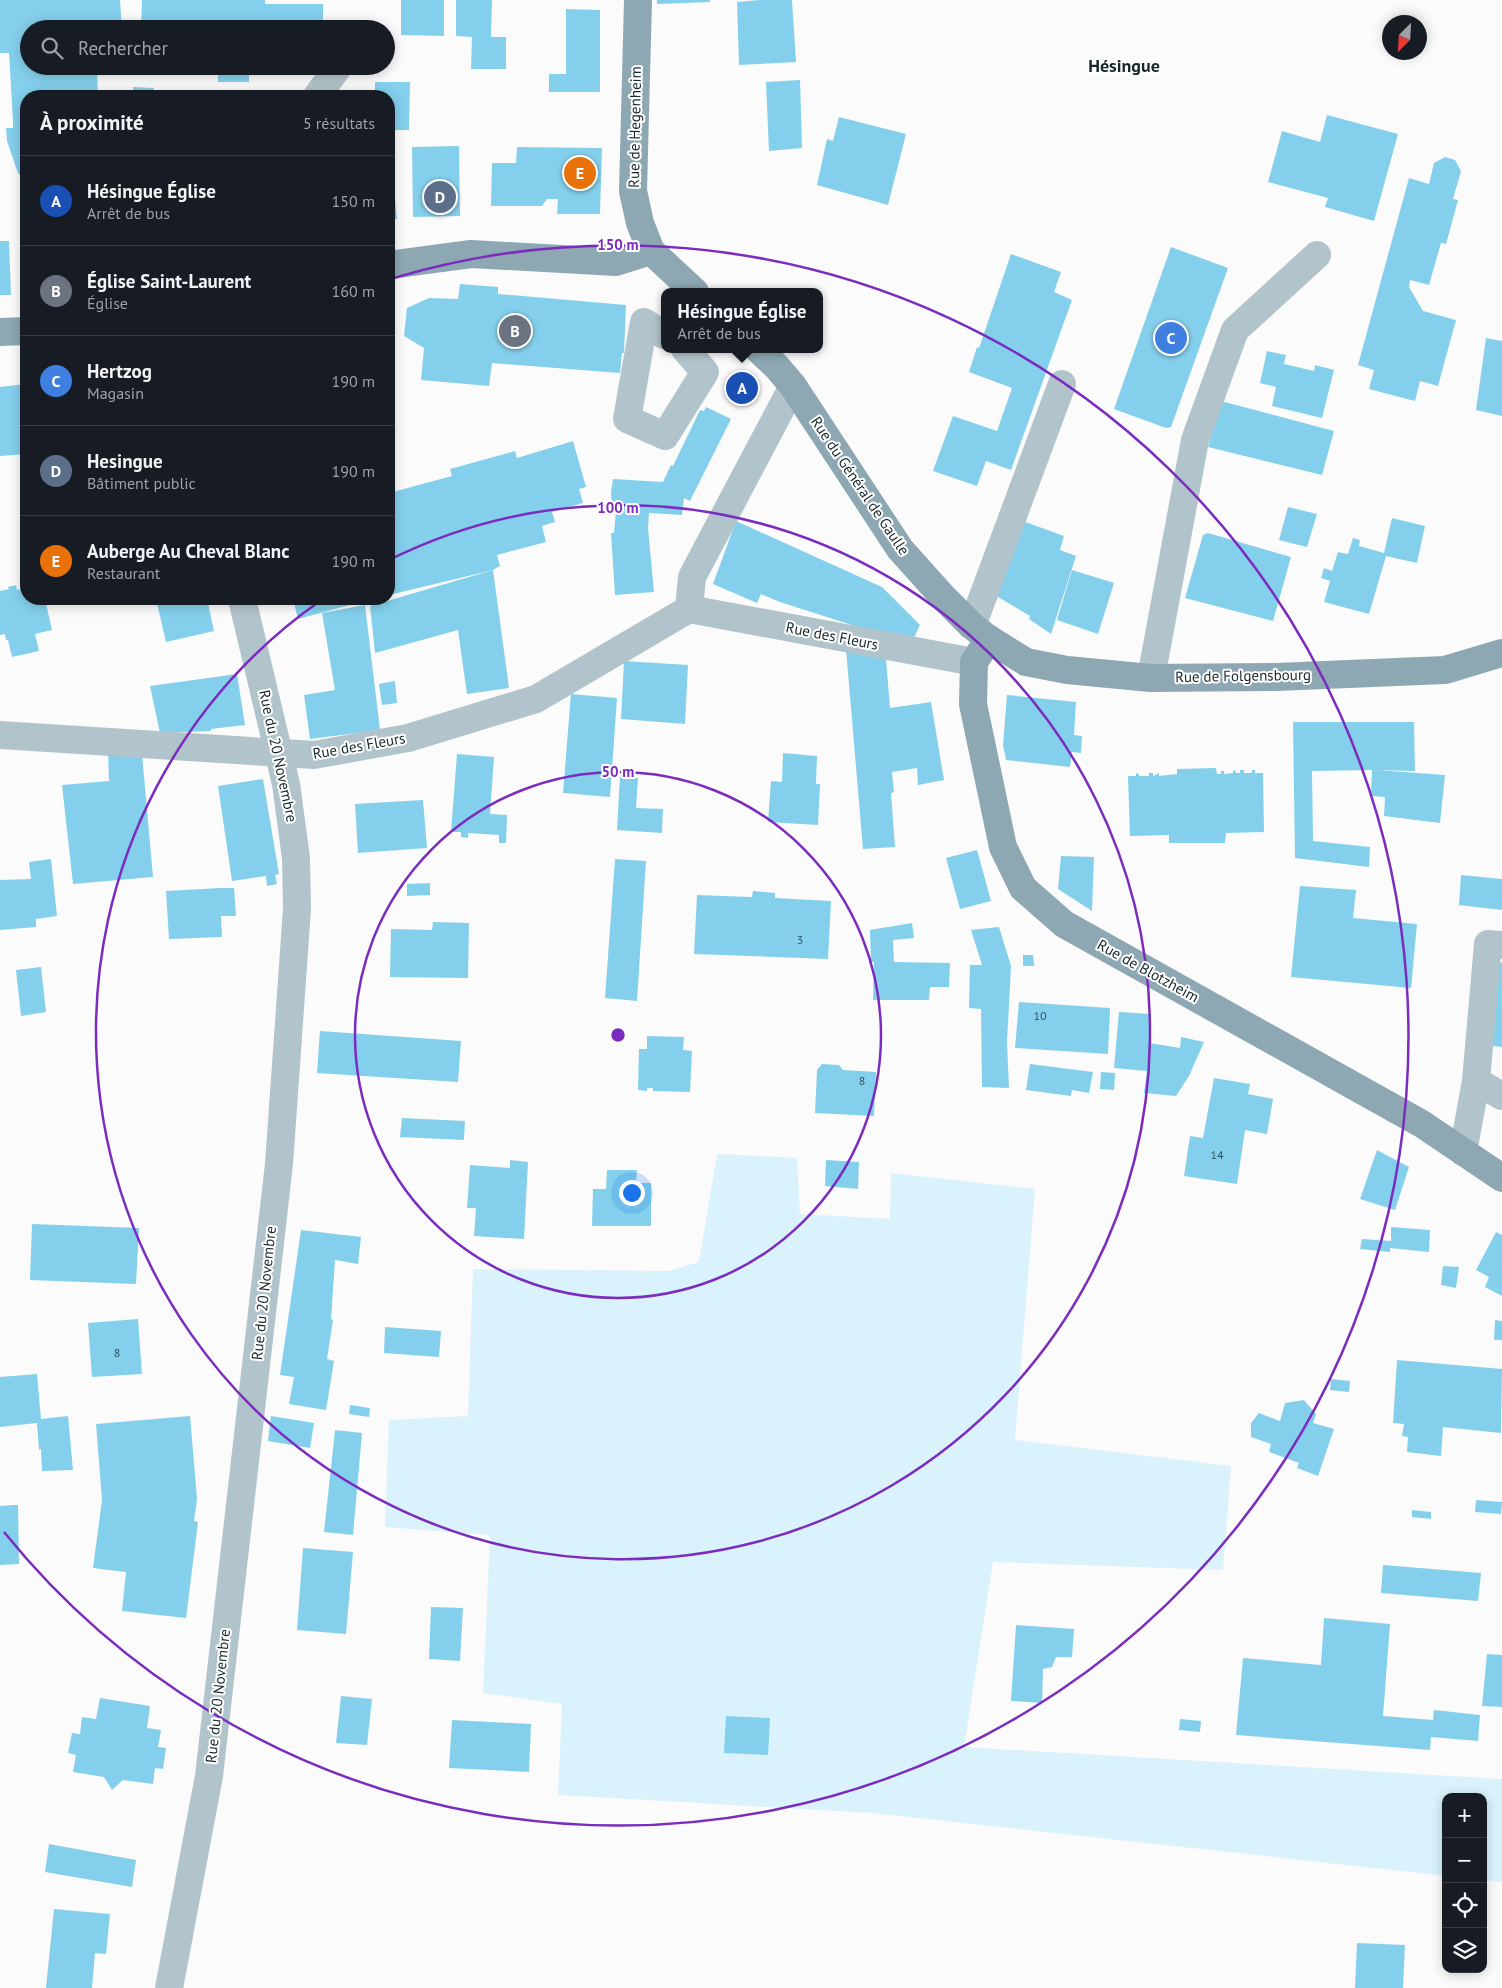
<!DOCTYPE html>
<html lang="fr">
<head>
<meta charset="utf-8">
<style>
  body { margin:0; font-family:"PT Sans",sans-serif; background:#20242c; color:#f1f3f6 }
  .controls { position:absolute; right:15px; bottom:15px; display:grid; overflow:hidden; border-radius:10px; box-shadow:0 2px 12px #0003 }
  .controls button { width:45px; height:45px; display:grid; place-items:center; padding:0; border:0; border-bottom:1px solid #363941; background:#171b24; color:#f1f3f6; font:25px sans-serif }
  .compass { position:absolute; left:1382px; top:15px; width:45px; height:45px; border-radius:50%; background:#171b24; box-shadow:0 2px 12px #0003; rotate:204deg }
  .you { position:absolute; left:631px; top:1192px; width:18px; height:18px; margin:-12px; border:4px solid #fff; border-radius:50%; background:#1a73e8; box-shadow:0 0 0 8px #1a73e833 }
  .badge { display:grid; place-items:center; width:32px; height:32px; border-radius:50%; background:#0f766e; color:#fff; font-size:16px; font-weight:700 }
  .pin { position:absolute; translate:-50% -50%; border:2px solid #fff; box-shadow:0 1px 5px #0006 }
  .popup { position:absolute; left:661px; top:288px; width:162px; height:65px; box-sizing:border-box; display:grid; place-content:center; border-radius:10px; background:#171b24; filter:drop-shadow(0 1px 4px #0005); font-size:16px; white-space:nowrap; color:#9ea1a6 }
  .popup b { font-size:19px; color:#f1f3f6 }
  .popup::after { content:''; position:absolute; left:50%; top:100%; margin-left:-10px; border:10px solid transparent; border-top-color:#171b24 }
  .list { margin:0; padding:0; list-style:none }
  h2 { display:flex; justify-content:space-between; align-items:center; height:65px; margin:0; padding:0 20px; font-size:21px }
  h2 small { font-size:16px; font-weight:400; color:#9ea1a6 }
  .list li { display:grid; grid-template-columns:32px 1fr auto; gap:15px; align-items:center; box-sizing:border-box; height:90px; padding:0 20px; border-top:1px solid #363941 }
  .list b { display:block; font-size:19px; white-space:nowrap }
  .list p { margin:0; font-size:16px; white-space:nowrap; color:#9ea1a6 }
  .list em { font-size:16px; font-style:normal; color:#9ea1a6 }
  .icon { flex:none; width:28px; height:28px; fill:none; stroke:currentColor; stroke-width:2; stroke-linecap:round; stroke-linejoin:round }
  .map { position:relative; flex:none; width:1502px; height:1988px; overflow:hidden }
  .search { position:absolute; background:#171b24; box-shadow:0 2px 12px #0003; left:20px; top:20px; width:375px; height:55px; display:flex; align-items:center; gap:12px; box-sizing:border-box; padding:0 18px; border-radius:28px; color:#9ea1a6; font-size:19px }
  .panel { position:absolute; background:#171b24; box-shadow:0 2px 12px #0003; left:20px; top:90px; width:375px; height:515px; border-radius:20px }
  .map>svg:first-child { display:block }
  .green { fill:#daf2fb }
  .building { fill:#84d0ec }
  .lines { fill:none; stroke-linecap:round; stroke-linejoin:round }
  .street { stroke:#b2c4cb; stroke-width:28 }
  .secondary { stroke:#8da8b3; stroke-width:28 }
  .ring { fill:none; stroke:#7b2cbf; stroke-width:2.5 }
  .labels { text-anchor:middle; stroke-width:4; stroke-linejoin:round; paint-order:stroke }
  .number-label { font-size:12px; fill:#32515c }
  .street-label { font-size:15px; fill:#16272c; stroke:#fff }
  .quarter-label { font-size:18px; font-weight:bold; fill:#16272c; stroke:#fff }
  .centre { fill:#7b2cbf; stroke:#fff; stroke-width:2.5 }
  .ring-label { font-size:15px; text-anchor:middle; font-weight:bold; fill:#7b2cbf; stroke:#fff; stroke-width:4; stroke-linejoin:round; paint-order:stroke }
</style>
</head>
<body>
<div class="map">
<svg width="1502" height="1988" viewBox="0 0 1502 1988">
  <rect width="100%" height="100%" fill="#fbfbfb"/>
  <polygon class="green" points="717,1154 797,1158 800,1214 890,1219 891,1173 1035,1189 1015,1440 1231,1466 1223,1570 993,1562 964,1747 1502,1779 1502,1882 1483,1880 1483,1797 1446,1797 1446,1876 873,1813 558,1795 562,1704 483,1693 490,1535 385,1527 389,1420 468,1416 473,1269 669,1271 699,1262"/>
  <g class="building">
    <polygon points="0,0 120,0 122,29 29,29 29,38 26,38 29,66 97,66 98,96 26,96 26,183 18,173 7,141 6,128 13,128 13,121 9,53 0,53"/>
    <polygon points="142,0 265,0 265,4 323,4 323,29 141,29"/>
    <polygon points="401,0 444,0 444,36 401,35"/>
    <polygon points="456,0 492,0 491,37 506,37 506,69 471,69 472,37 456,36"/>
    <polygon points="657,0 710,0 710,2 657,4"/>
    <polygon points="760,0 792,0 796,62 739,65 737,2"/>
    <polygon points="566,9 600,10 600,92 549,92 549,74 566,74"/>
    <polygon points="218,66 323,66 323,73 249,72 249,82 218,82"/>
    <polygon points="800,80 802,148 769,151 766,82"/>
    <polygon points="375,82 410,82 409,130 389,130 389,96 375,96"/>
    <polygon points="133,87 154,88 153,96 133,96"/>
    <polygon points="1327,115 1398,134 1374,221 1325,207 1328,198 1268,182 1282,131 1320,142"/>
    <polygon points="839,117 906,134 888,205 817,185 827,139 833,141"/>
    <polygon points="459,146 460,216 413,217 412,147"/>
    <polygon points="517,147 602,148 600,214 557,214 558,199 547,199 542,206 491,206 492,163 516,163"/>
    <polygon points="1445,157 1455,160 1461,171 1453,199 1458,200 1446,244 1441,243 1429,285 1410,280 1409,287 1423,311 1456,320 1438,386 1420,381 1415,401 1369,389 1374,370 1358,365 1409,178 1429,184 1434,163"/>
    <polygon points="389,170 392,170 397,219 389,220"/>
    <polygon points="0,241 9,241 11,295 0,295"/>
    <polygon points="1171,247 1228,268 1171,427 1166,428 1114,409"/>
    <polygon points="1011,254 1061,272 1054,292 1072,300 1011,470 986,461 977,486 933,471 953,416 997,431 1012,388 969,372 977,347 979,348"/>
    <polygon points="460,284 498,287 498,294 626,305 624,353 622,353 620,373 492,363 489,386 421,380 424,348 404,336 407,308 429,298 458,299"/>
    <polygon points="1486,338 1502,341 1502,416 1476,410"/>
    <polygon points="1267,351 1286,355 1284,364 1314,371 1315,365 1334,370 1322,418 1272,406 1276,387 1260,383"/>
    <polygon points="26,384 26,454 0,456 0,387"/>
    <polygon points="1221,401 1334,431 1322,475 1208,447"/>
    <polygon points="706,407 731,419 690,501 684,498 682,515 649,513 648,528 654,592 615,595 611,533 614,533 616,511 612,511 611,492 613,479 663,482 671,465 673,466 700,410 704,411"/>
    <polygon points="573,441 586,487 579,489 583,503 552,512 555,522 542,526 546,542 497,555 500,566 493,570 509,688 467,694 458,630 375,653 370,606 493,570 389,595 389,493 452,476 450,469 515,451 517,458"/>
    <polygon points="1288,507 1317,514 1307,547 1279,540"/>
    <polygon points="1392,518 1425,526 1417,563 1386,556 1369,614 1324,602 1330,581 1321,578 1324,568 1332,571 1338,552 1348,554 1353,538 1360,540 1359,546 1384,553"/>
    <polygon points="1020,520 1064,536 1060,550 1076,556 1051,634 1029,619 1030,616 993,594"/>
    <polygon points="736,521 882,587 920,625 911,644 780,602 761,594 757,603 713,584"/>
    <polygon points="1208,533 1291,557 1273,621 1185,598 1203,535"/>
    <polygon points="1072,570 1114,583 1098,634 1057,620"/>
    <polygon points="16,585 17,590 26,588 26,599 45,599 52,630 35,634 39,651 12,657 8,640 6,640 5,634 0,635 0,591 9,589 8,587"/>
    <polygon points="156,599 207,599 214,631 166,642"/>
    <polygon points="293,599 372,599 298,619"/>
    <polygon points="365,605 380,730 310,739 304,695 335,690 322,613"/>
    <polygon points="846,649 886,659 890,708 931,702 944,780 918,785 917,768 892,772 894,792 891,793 895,847 863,849"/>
    <polygon points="624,661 688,665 685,724 621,719"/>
    <polygon points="237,674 245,725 211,729 211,731 160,733 150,686"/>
    <polygon points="395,681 397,703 382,705 379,684"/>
    <polygon points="571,694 617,698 610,797 563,793"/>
    <polygon points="1007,695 1076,702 1074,735 1082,736 1081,753 1072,752 1070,767 1006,760 1003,745"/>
    <polygon points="1293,722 1414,722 1415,771 1377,770 1445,775 1440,823 1384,816 1385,797 1371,796 1372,770 1312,771 1313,841 1370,847 1369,867 1295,858"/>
    <polygon points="108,751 142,754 153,877 73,884 62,785 109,781"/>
    <polygon points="783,753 817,756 816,784 820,784 818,825 768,822 771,781 782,782"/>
    <polygon points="457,754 494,757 490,814 507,815 506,843 499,843 499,835 468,833 468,838 461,837 461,832 451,832"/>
    <polygon points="1216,768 1217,774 1221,774 1221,771 1224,771 1224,774 1233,773 1233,771 1235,770 1236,773 1240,773 1240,770 1244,770 1244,773 1252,773 1252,770 1255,770 1255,773 1263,773 1264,832 1226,833 1225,843 1169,843 1169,835 1130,836 1128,776 1136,776 1136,773 1139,774 1139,776 1149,776 1149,773 1153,773 1153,776 1159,773 1159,776 1177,774 1177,769"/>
    <polygon points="620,777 638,778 636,808 663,809 662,833 617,830"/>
    <polygon points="263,779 279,874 275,875 277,884 267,886 266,876 232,881 218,786"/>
    <polygon points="423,800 427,848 358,853 355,804"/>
    <polygon points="977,850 991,901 960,909 946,858"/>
    <polygon points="1061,856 1094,857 1092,911 1058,889"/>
    <polygon points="51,859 57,916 36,919 36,927 0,930 0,880 31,879 29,862"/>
    <polygon points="615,859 646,861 637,1001 605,998"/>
    <polygon points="1461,875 1502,879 1502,910 1459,905"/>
    <polygon points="430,883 430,895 407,896 407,884"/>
    <polygon points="1300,886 1356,890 1353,918 1417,924 1411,988 1291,977"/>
    <polygon points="220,888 234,888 236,916 221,916 222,937 169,939 166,891"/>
    <polygon points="753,891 775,893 775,898 831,901 828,959 694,954 697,895 752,897"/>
    <polygon points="433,922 469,923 468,978 390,977 391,929 432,930"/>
    <polygon points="912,923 914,938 893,940 894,962 950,963 949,987 930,987 929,1000 873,1000 874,962 871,962 870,930"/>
    <polygon points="999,927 1011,966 1007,1042 1009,1088 982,1087 981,1009 969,1008 970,965 982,965 971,930"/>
    <polygon points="1023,955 1033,955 1034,966 1023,966"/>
    <polygon points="1490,962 1502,963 1502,1047 1493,1046"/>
    <polygon points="41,967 46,1012 21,1016 16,970"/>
    <polygon points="1019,1002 1110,1008 1108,1054 1015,1048"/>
    <polygon points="1119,1012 1151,1014 1149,1043 1180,1048 1181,1037 1204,1042 1189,1076 1176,1096 1144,1093 1147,1071 1114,1068"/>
    <polygon points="320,1031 461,1041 458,1082 317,1073"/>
    <polygon points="647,1036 684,1037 683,1050 692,1051 690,1092 653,1091 653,1088 647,1088 647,1091 638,1090 639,1049 647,1049"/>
    <polygon points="822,1064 839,1065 843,1070 876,1072 874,1116 815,1113 817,1070"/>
    <polygon points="1030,1064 1093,1072 1089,1093 1072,1090 1071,1096 1026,1090"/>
    <polygon points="1101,1072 1115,1073 1114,1090 1100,1089"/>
    <polygon points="1214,1078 1250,1084 1248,1094 1273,1099 1267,1134 1245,1130 1237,1184 1184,1176 1190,1136 1203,1138"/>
    <polygon points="402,1118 465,1121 464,1140 400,1137"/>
    <polygon points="1377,1150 1409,1167 1395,1210 1360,1199"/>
    <polygon points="510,1160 528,1162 524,1239 474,1236 476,1208 467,1208 470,1165 510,1168"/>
    <polygon points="826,1160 859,1162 858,1189 825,1186"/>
    <polygon points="607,1170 637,1170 636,1183 651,1183 651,1226 592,1226 593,1189 606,1189"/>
    <polygon points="32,1224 139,1228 136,1284 30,1280"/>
    <polygon points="1391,1227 1430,1230 1429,1252 1390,1248 1390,1252 1360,1249 1362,1239 1391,1241"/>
    <polygon points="301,1230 361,1237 358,1264 335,1260 331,1319 333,1320 327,1359 334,1361 326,1410 289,1404 294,1377 280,1375"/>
    <polygon points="1496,1232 1502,1235 1502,1296 1485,1287 1489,1277 1476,1270"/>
    <polygon points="1443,1266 1459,1267 1456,1288 1441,1285"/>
    <polygon points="138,1319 142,1374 92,1377 88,1323"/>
    <polygon points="1495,1320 1502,1321 1502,1340 1494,1340"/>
    <polygon points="385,1327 441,1331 439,1357 384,1353"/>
    <polygon points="1397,1360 1502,1369 1501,1433 1443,1427 1441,1456 1407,1452 1408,1437 1402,1436 1404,1424 1393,1423"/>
    <polygon points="37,1374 41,1419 68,1416 73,1470 42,1471 41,1449 39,1450 37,1423 0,1427 0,1377"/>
    <polygon points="1331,1379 1350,1381 1349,1392 1330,1390"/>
    <polygon points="1304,1400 1316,1414 1313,1423 1334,1429 1318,1476 1297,1468 1299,1463 1269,1452 1271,1444 1251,1437 1251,1423 1259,1413 1280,1421 1285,1403"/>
    <polygon points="350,1405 370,1408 369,1417 349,1414"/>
    <polygon points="190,1416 197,1499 194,1521 198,1522 186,1618 122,1611 126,1572 93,1568 102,1500 96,1424"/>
    <polygon points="271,1416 314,1423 310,1448 268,1441"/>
    <polygon points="335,1430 362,1433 353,1535 324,1532"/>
    <polygon points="1476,1500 1502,1502 1501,1514 1475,1512"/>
    <polygon points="13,1505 18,1505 19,1564 0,1565 0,1506"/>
    <polygon points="1412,1510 1431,1512 1431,1519 1412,1517"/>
    <polygon points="303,1548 353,1552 346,1634 297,1630"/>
    <polygon points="1383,1565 1481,1573 1478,1601 1381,1593"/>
    <polygon points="431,1607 463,1608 460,1661 429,1659"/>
    <polygon points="1324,1618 1390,1624 1383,1716 1433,1720 1434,1710 1480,1715 1478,1741 1431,1737 1430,1750 1236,1735 1243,1658 1321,1665"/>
    <polygon points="1016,1625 1074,1629 1072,1657 1056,1657 1052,1667 1043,1669 1042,1703 1011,1701"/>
    <polygon points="1487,1654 1502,1655 1502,1707 1482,1706"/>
    <polygon points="341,1696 372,1699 367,1745 336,1743"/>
    <polygon points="100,1698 150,1706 147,1728 161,1730 158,1747 166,1748 163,1769 155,1768 153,1784 123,1780 112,1790 104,1777 73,1772 76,1755 68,1753 72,1733 80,1734 82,1717 96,1719"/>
    <polygon points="726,1716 770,1718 768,1755 724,1753"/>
    <polygon points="1180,1719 1201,1721 1200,1732 1179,1730"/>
    <polygon points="452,1720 531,1724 529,1772 449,1768"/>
    <polygon points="49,1844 136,1860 132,1887 45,1872"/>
    <polygon points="54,1909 110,1914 106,1954 95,1953 92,1988 46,1988"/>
    <polygon points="1357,1943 1405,1945 1403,1988 1355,1988"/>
  </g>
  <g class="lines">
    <g class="street">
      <polyline points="317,96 339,66"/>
      <polyline points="664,335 644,322 627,419 665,436 705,372 685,349"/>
      <polyline points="689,609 692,577 793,386"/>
      <polyline points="972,626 1062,384"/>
      <polyline points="1151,678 1195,440 1235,330 1317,255"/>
      <polyline points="0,735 314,755 408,738 536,699 689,609 974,662"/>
      <polyline points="1476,1081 1502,1096"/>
      <polyline points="1463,1152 1476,1081 1488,944 1502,945"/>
      <polyline points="169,1988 209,1776 279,1164 297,909 296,858 286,784 242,599"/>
    </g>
    <g class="secondary">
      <polyline points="638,0 633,191 640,223 651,251 695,292"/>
      <polyline points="389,265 471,254 616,262 651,251"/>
      <polyline points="0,332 26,331"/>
      <polyline points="758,349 777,367 793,386 900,549 944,598 972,626 989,639 1026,662 1067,670 1151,678 1276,677 1445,670 1502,653"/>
      <polyline points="989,639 974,662 973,704 1003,847 1023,888 1064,924 1422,1124 1502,1178"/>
    </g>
  </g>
  <g class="ring">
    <circle cx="618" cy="1035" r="263"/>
    <path d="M391 559A527 527 0 1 1 320 601"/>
    <path d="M394 278A790 790 0 1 1 4 1532"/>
  </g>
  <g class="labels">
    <g class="number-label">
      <text x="800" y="944">3</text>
      <text x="1040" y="1020">10</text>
      <text x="862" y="1085">8</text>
      <text x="1217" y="1159">14</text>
      <text x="117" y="1357">8</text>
    </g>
    <g class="street-label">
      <text transform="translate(635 127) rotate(-89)" y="5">Rue de Hegenheim</text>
      <text transform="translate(860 486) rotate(56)" y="5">Rue du Général de Gaulle</text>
      <text transform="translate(832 636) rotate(11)" y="5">Rue des Fleurs</text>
      <text transform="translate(1243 676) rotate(-1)" y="5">Rue de Folgensbourg</text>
      <text transform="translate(359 746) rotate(-10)" y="5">Rue des Fleurs</text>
      <text transform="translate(278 756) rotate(78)" y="5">Rue du 20 Novembre</text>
      <text transform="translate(1148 971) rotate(29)" y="5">Rue de Blotzheim</text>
      <text transform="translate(264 1293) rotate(-84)" y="5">Rue du 20 Novembre</text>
      <text transform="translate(218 1696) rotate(-84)" y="5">Rue du 20 Novembre</text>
    </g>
    <g class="quarter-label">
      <text x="1124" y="72">Hésingue</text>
    </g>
  </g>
  <circle cx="618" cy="1035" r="8" class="centre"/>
  <g class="ring-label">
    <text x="618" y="250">150 m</text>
    <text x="618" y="513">100 m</text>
    <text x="618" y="777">50 m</text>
  </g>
</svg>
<div class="controls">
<button>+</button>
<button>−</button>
<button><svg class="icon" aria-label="locate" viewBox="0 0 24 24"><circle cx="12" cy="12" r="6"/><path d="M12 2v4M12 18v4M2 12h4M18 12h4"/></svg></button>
<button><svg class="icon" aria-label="layers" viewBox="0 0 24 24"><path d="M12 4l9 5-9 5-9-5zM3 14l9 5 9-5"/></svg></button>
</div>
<svg class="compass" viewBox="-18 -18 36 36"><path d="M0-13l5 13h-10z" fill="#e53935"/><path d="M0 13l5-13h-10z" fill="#9ea1a6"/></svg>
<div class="you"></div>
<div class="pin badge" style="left:742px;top:388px;background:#1a4fb4">A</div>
<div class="popup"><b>Hésingue Église</b>Arrêt de bus</div>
<div class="pin badge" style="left:515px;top:331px;background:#6b7280">B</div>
<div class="pin badge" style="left:1171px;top:338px;background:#3f7fe0">C</div>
<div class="pin badge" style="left:440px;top:197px;background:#5c6f8a">D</div>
<div class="pin badge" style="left:580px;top:173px;background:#e8710a">E</div>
<div class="search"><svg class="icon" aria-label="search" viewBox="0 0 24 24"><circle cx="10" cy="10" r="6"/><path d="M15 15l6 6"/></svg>Rechercher</div>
<section class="panel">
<h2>À proximité<small>5 résultats</small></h2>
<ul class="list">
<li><span class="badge" style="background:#1a4fb4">A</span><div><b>Hésingue Église</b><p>Arrêt de bus</p></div><em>150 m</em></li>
<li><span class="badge" style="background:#6b7280">B</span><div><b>Église Saint-Laurent</b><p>Église</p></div><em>160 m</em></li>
<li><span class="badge" style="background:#3f7fe0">C</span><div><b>Hertzog</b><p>Magasin</p></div><em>190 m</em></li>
<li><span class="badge" style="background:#5c6f8a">D</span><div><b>Hesingue</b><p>Bâtiment public</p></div><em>190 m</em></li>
<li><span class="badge" style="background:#e8710a">E</span><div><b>Auberge Au Cheval Blanc</b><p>Restaurant</p></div><em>190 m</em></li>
</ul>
</section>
</div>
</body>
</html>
